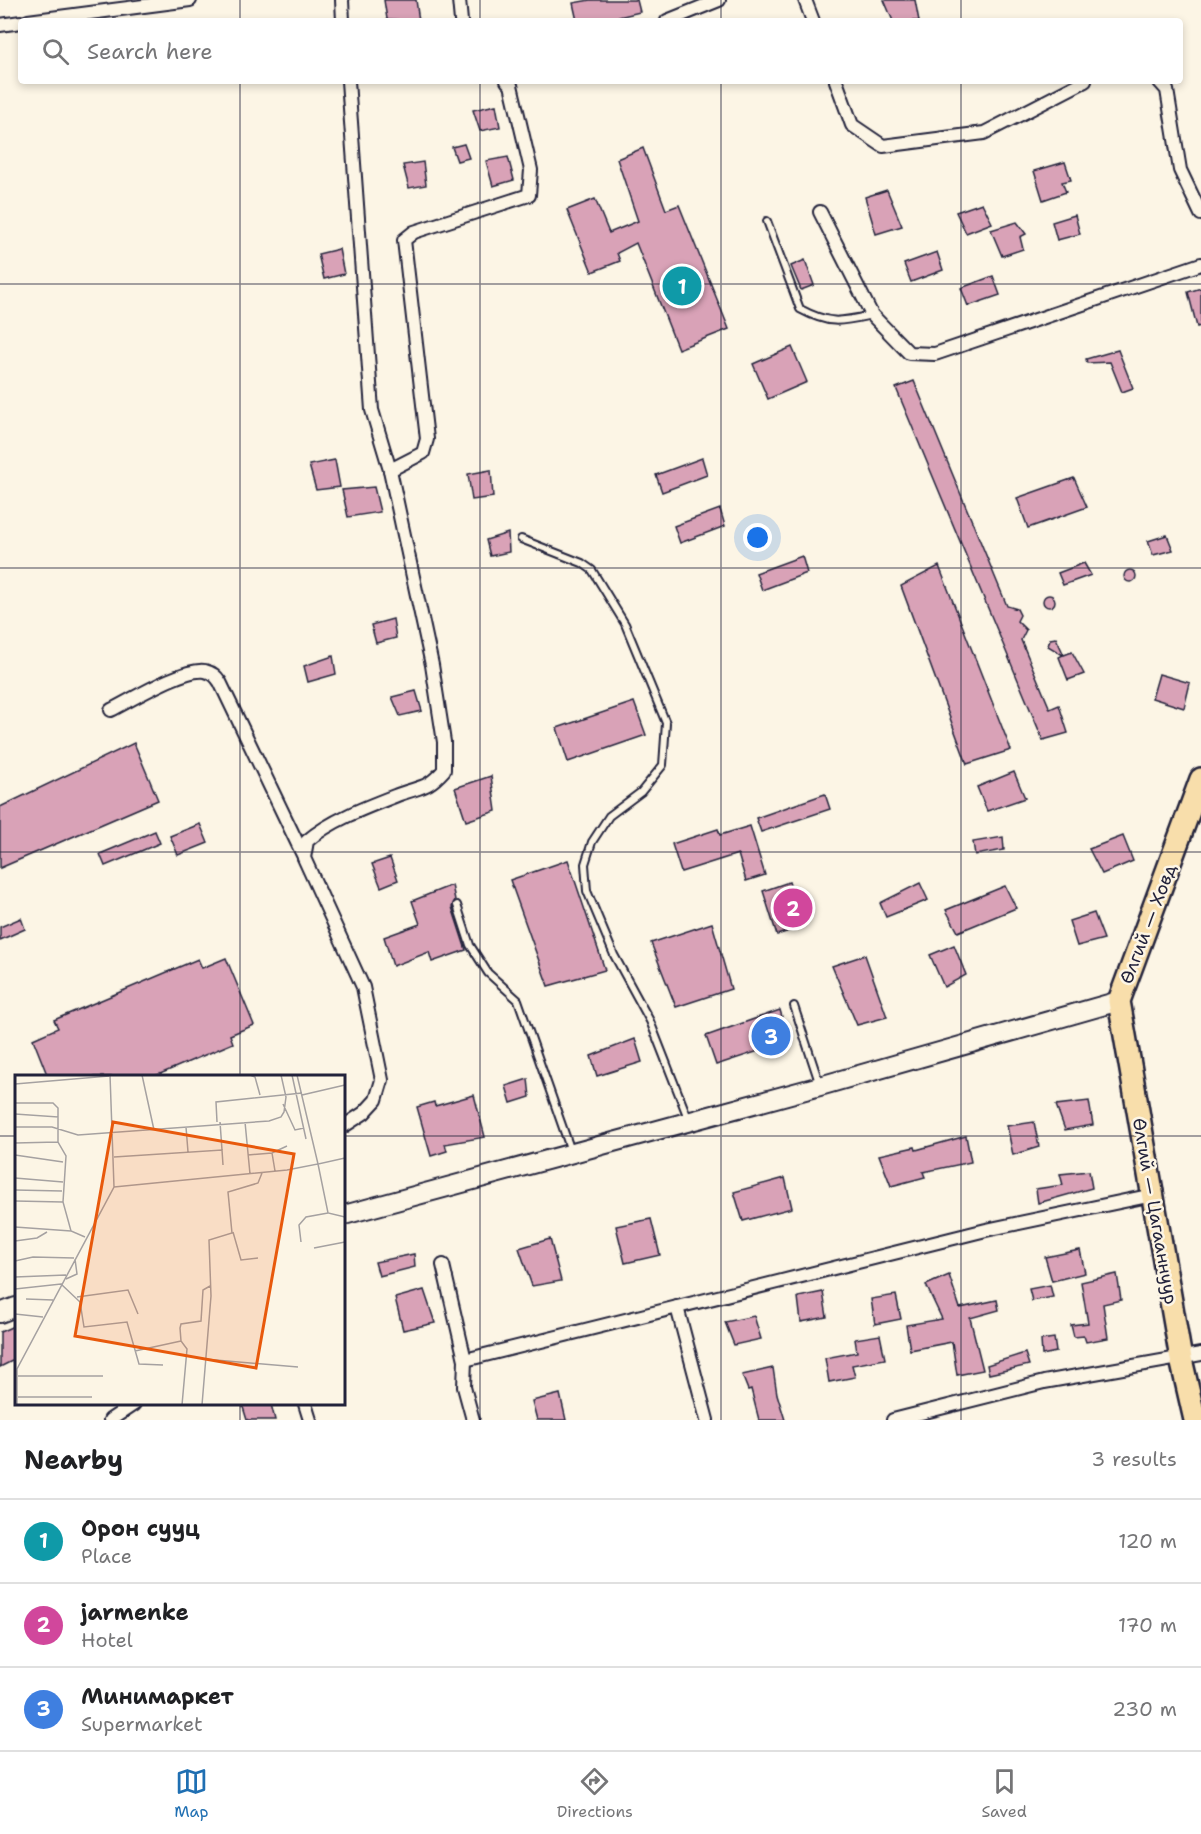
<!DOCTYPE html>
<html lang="en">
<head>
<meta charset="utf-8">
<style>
  body { margin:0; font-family:"Shantell Sans",sans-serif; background:#f6f6f6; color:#202124 }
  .you { position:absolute; left:758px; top:538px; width:21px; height:21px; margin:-15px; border:4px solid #fff; border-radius:50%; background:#1a73e8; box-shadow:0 0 0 9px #1a73e833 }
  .badge { display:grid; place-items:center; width:39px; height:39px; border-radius:50%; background:#1f6fb2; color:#fff; font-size:20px; font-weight:700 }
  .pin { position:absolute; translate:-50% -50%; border:3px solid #fff; box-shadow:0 2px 6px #0006 }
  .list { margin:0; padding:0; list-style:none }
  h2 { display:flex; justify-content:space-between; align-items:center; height:78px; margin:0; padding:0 24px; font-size:26px }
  h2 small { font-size:20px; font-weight:400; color:#757577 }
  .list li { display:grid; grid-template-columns:39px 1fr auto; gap:18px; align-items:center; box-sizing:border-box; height:84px; padding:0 24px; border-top:2px solid #e0e0e0 }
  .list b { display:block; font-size:22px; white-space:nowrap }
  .list p { margin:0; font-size:20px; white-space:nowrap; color:#757577 }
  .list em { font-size:20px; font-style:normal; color:#757577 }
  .icon { flex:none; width:33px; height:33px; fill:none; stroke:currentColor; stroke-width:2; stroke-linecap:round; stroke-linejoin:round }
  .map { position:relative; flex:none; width:1201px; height:1420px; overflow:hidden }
  .search { position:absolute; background:#fff; box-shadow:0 3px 9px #0003; left:18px; right:18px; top:18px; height:66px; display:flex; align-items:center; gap:15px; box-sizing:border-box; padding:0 21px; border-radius:6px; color:#757577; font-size:22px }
  .sheet { height:330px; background:#fff }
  nav { display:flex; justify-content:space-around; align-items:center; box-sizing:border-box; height:84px; border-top:2px solid #e0e0e0; background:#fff; font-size:16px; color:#757577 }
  nav a { display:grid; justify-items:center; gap:3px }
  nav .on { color:#1f6fb2 }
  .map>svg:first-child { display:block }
  .building { fill:#d9a2b7; stroke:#22223b; stroke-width:1.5 }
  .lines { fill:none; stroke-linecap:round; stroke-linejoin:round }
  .service-casing { stroke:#22223b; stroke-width:10 }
  .minor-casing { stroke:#22223b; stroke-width:16 }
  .secondary-casing { stroke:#22223b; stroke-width:22 }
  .trunk-casing { stroke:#22223b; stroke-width:26 }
  .service { stroke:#fcf5e5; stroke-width:6 }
  .minor { stroke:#fcf5e5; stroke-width:12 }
  .secondary { stroke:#fcf5e5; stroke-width:18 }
  .trunk { stroke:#f8deab; stroke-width:21 }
  .grid { fill:none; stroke:#22223b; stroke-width:1.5; stroke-opacity:0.55 }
  .labels { text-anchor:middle; stroke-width:5; stroke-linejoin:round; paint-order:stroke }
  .street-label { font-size:18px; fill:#22223b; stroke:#fcf5e5 }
  .inset-road { fill:none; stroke:#a5a1a1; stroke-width:1.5 }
  .view { fill:#e8590c; fill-opacity:0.15; stroke:#e8590c; stroke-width:3 }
  .inset-edge { fill:none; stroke:#22223b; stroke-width:3 }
</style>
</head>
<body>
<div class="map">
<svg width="1201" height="1420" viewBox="0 0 1201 1420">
  <rect width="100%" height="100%" fill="#fcf5e5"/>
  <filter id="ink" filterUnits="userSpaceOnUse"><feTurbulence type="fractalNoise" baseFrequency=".0167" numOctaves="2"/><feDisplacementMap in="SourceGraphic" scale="12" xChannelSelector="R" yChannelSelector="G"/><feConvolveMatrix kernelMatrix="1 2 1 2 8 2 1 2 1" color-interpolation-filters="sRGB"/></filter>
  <g filter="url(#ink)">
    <g class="building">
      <polygon points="384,0 416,0 419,21 387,19"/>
      <polygon points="590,0 637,0 640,12 606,20 577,21 573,3"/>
      <polygon points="884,0 915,0 919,21 893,21"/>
      <polygon points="496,105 500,127 480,131 473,110"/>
      <polygon points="464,144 469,158 457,161 452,147"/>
      <polygon points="643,148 666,210 679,205 729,329 678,349 636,243 617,253 620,261 592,272 567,210 595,199 609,233 638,221 617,159"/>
      <polygon points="508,157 514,180 493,186 486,161"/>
      <polygon points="423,162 426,185 409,188 403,165"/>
      <polygon points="1065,162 1071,180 1062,182 1066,192 1043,200 1034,171"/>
      <polygon points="887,190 902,226 876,234 865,197"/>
      <polygon points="982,203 992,223 966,233 956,212"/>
      <polygon points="1075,215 1080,234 1057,240 1052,222"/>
      <polygon points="1017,222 1026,234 1020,237 1023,249 1002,256 991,230"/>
      <polygon points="339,249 344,274 324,279 318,254"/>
      <polygon points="937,252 943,270 911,282 904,264"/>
      <polygon points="805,260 814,285 801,290 791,266"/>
      <polygon points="993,276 1000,295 968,306 961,288"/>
      <polygon points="1201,288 1201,326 1197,327 1188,292"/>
      <polygon points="792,347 807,382 768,399 753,364"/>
      <polygon points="1118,350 1133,388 1122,392 1110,362 1087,363 1086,359"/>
      <polygon points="914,381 1007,606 1017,609 1020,615 1017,621 1026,630 1021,640 1050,709 1059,705 1068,733 1043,740 896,388"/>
      <polygon points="702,458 707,475 662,492 656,475"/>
      <polygon points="335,460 340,487 316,490 309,465"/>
      <polygon points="491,470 493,497 472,500 468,474"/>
      <polygon points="1074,478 1087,507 1028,528 1017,498"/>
      <polygon points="374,487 380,512 348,517 342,490"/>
      <polygon points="720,509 725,526 680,543 674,526"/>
      <polygon points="508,533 509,552 490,556 486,540"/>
      <polygon points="1167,535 1173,550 1153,555 1148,541"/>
      <polygon points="802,556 807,573 762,590 756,573"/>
      <polygon points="1084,563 1091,575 1063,585 1058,573"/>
      <polygon points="939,566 1011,750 967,764 901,586"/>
      <circle cx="1130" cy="576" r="6"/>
      <circle cx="1049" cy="601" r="6"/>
      <polygon points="393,619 396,638 376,643 371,625"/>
      <polygon points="1056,638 1064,655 1072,652 1084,674 1068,680 1059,657 1063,655 1048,646 1050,639"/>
      <polygon points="333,656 336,674 308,682 304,666"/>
      <polygon points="1159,674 1190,683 1184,708 1152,698"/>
      <polygon points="416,691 422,711 400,716 392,697"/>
      <polygon points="634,702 646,735 568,762 557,728"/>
      <polygon points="134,743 158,800 0,868 0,807"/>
      <polygon points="1014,772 1025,798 987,811 977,787"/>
      <polygon points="491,776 496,811 466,821 455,788"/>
      <polygon points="825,794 830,809 761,832 756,818"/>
      <polygon points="200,824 208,843 178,855 170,836"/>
      <polygon points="750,826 765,875 746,881 738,854 681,872 672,844 718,829 720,835"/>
      <polygon points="155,831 160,843 105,866 100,854"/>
      <polygon points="1123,836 1133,861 1102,874 1089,849"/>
      <polygon points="1003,837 1004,850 975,855 973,842"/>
      <polygon points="390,858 398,880 381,887 372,864"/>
      <polygon points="568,860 605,970 548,986 510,880"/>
      <polygon points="789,882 804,926 777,935 763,891"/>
      <polygon points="920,883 928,900 886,917 880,903"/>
      <polygon points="452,885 455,900 452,907 466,950 432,962 429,952 393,966 384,937 420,924 412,901"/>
      <polygon points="1005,886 1016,908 958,932 946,910"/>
      <polygon points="1094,913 1104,939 1077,946 1069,921"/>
      <polygon points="21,918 25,929 0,940 0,927"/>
      <polygon points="712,923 731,989 676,1007 651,943"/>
      <polygon points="954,945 966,975 944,987 930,955"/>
      <polygon points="865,955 887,1017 857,1025 832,966"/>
      <polygon points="226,958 254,1025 230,1035 233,1043 153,1077 48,1077 33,1039 58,1028 54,1020 198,959 202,968"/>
      <polygon points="780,1010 789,1041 716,1065 706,1036"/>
      <polygon points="635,1039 642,1062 597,1076 591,1056"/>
      <polygon points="528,1079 530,1097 511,1103 506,1086"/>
      <polygon points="474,1095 485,1137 445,1144 447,1151 431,1156 417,1107 434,1102 435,1106"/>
      <polygon points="1089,1101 1093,1125 1065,1130 1056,1105"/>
      <polygon points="1034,1122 1039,1147 1013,1155 1007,1126"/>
      <polygon points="966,1136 971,1162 923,1172 925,1177 891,1186 879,1155 915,1147 916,1150"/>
      <polygon points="1089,1171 1092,1188 1038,1203 1036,1189 1063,1185 1060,1174"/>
      <polygon points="785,1178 792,1208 743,1221 734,1192"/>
      <polygon points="651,1219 660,1255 625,1263 616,1226"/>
      <polygon points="550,1239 561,1281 532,1286 519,1248"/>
      <polygon points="1080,1250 1085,1273 1052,1281 1045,1257"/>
      <polygon points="414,1254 415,1267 379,1276 375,1262"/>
      <polygon points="1117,1274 1121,1300 1103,1304 1108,1338 1086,1342 1084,1336 1074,1337 1071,1325 1088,1323 1081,1282"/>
      <polygon points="949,1275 960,1308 997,1300 999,1310 970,1318 983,1370 957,1375 952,1342 910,1350 906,1325 942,1319 926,1285"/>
      <polygon points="1050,1285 1053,1297 1032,1301 1029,1289"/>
      <polygon points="424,1290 435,1323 403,1330 395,1298"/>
      <polygon points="823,1292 827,1317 801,1322 798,1297"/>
      <polygon points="896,1295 901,1319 875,1324 871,1299"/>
      <polygon points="754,1316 761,1339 734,1345 725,1322"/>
      <polygon points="16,1325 16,1359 0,1367 0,1332"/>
      <polygon points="880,1335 885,1359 852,1365 855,1377 829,1382 825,1358 857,1352 855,1339"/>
      <polygon points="1054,1338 1056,1352 1042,1355 1041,1340"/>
      <polygon points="1025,1353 1029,1365 989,1374 987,1365"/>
      <polygon points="773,1368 777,1394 785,1420 759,1420 751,1389 748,1390 742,1375"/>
      <polygon points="560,1394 566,1420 537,1420 532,1401"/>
      <polygon points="242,1404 271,1404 275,1420 247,1420"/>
    </g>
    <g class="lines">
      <defs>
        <g id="service">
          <path d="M767,221L800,309C830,325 840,322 872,315"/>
          <polyline points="521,539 582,563 592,570 625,624 666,723 663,765 641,792 609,816 592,842 585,864 587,891 614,955 650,1021 688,1118"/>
          <polyline points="457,905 470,945 488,973 518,1000 571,1151"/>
          <polyline points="794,1006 820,1085"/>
        </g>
        <g id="minor">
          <polyline points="342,0 343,21"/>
          <polyline points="459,0 461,21"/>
          <polyline points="805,0 813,21"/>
          <polyline points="28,21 190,0"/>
          <polyline points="667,21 719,0"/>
          <polyline points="0,25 21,22"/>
          <polyline points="836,81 852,125 883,146 984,133 1085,81"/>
          <polyline points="1159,81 1167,90 1180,170 1201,214"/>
          <polyline points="820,212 872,315 909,353 935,354 1201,264"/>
          <polyline points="390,470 423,453 427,439 404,240 414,232 529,195 531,170 511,85 507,81"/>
          <path d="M111,710C131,700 185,667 205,671C213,673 216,676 220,682L304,857"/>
          <path d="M344,1126L364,1113L376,1100L382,1080L363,987L304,858L307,841C331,820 369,806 400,794C422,786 427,789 444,770V742L432,665L390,470L372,410L348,81"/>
          <polyline points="443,1265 465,1360 986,1230 1153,1195"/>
          <polyline points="677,1307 707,1420"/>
          <polyline points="465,1360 464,1387 473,1420"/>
          <polyline points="305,1404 310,1420"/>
          <polyline points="110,1420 134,1404"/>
          <polyline points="893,1420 1044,1382 1201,1354"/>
        </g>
        <g id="secondary">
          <polyline points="344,1215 820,1086 1119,1001"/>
          <polyline points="0,1313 16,1307"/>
        </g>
        <polyline id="trunk" points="1195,1420 1181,1359 1119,1001 1201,779"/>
      </defs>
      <use href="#service" class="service-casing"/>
      <use href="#minor" class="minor-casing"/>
      <use href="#secondary" class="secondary-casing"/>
      <use href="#trunk" class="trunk-casing"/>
      <use href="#service" class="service"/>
      <use href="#minor" class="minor"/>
      <use href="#secondary" class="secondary"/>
      <use href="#trunk" class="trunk"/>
    </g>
  </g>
  <path class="grid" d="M240,0V21M480,0V21M721,0V21M961,0V21M240,81V1076M480,81V1420M721,81V1420M961,81V1420M0,284H1201M0,568H1201M0,852H1201M0,1136H16M344,1136H1201M240,1404V1420"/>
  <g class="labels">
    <g class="street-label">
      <text transform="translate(1148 924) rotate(-69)" y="6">Өлгий — Ховд</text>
      <text transform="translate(1155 1211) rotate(80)" y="6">Өлгий — Цагааннуур</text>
    </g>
  </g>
  <g transform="translate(15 1075)">
    <rect width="330" height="330" fill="#fcf5e5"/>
    <path class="inset-road" d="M127,0L139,55M235,0L240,2L245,20M277,0L291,64M0,9L94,1M287,20L330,10M0,28H38L43,33V42L0,39M268,29L280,55L289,53M43,42V67L51,81L48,127L56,156L70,162M202,47L201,27L287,18M205,47L207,75M230,47L235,99M0,52H37L63,60L254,46L266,42L269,37L271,22L266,0M171,52L173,77M0,68L43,67M257,78L260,96M0,80L48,87M233,80L257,78L272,71M99,82L207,75L208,90M330,83L303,89L313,138L330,142M0,103L48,107M99,112L272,95L303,89L282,0M0,115L47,116M0,126L48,127M0,152L56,156M218,157L226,185L243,183M0,166L22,163L32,157M286,167L284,150L291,142L313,138M299,173L330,167M0,186L18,182L59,183M0,202L51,200M51,204L62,199L60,184M0,214L46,209L65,227L69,252L112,247L124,289L148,290M62,222L113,215L123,239M11,224L38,225M0,239L28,242M120,276L166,266M189,284L283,292M3,301H88M3,322H77M2,330V294L99,112L95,0M167,330L172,274L166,266L165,253L166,249L186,246L188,215L195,211M187,330L196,221L194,165L217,158L213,117L243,108L247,98"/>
    <path class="view" d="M98,47L279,79L241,293L60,261Z"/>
    <rect width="330" height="330" class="inset-edge"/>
  </g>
</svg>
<div class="you"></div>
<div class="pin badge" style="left:682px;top:286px;background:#0f9aa8">1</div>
<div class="pin badge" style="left:793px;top:908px;background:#d1479c">2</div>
<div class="pin badge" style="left:771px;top:1036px;background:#3f7fe0">3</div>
<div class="search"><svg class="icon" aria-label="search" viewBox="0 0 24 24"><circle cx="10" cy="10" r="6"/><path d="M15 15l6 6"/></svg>Search here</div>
</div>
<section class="sheet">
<h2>Nearby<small>3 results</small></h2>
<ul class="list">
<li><span class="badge" style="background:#0f9aa8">1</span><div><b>Орон сууц</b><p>Place</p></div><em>120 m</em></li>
<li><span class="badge" style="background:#d1479c">2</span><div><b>jarmenke</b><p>Hotel</p></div><em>170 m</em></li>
<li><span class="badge" style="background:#3f7fe0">3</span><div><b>Минимаркет</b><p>Supermarket</p></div><em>230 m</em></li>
</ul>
</section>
<nav>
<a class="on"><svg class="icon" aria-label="map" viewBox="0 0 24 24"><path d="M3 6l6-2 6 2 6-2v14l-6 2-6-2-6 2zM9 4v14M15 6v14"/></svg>Map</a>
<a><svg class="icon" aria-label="directions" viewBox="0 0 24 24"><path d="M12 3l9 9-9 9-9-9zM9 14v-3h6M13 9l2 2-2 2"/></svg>Directions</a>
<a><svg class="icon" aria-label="saved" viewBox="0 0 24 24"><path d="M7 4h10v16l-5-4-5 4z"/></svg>Saved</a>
</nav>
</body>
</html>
